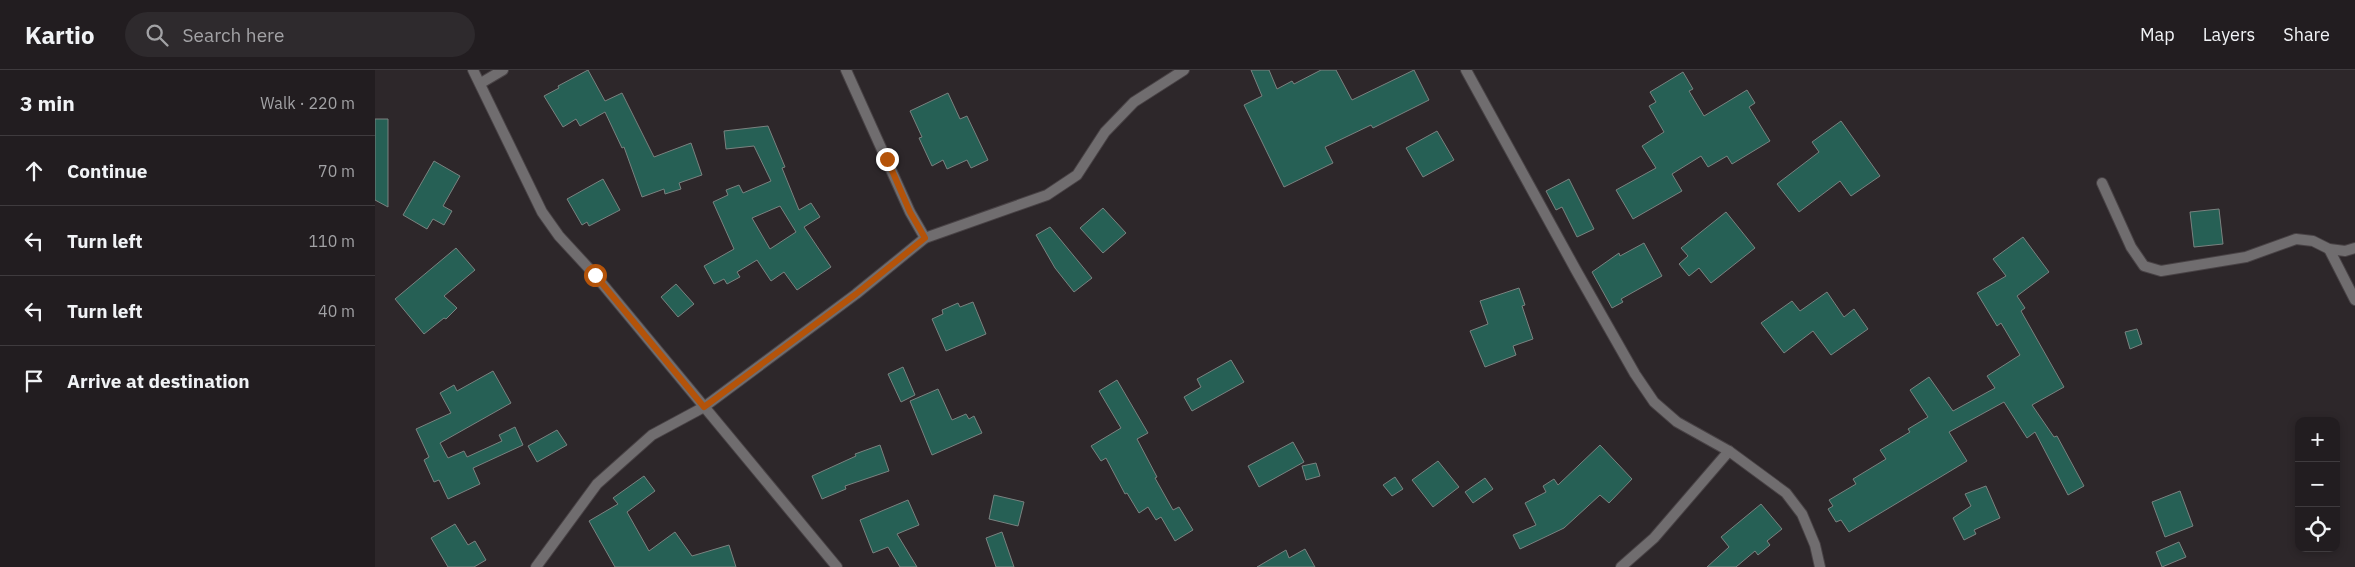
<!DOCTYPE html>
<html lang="en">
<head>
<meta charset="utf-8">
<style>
  body { margin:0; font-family:"IBM Plex Sans",sans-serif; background:#2e2a2d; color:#f1f3f6 }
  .controls { position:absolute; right:15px; bottom:15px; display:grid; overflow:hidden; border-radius:10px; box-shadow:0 2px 8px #0003 }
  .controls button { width:45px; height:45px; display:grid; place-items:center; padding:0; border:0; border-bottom:1px solid #3f3b3e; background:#221d20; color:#f1f3f6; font:25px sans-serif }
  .stop { position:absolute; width:15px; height:15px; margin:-11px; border:4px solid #b45309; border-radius:50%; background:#fff }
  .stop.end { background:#b45309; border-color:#fff; box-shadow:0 1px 5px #0008 }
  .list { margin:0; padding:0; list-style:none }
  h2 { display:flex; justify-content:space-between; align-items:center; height:65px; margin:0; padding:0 20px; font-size:21px }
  h2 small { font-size:16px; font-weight:400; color:#a2a2a5 }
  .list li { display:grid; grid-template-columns:32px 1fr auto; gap:15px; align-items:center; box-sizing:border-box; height:70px; padding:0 20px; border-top:1px solid #3f3b3e }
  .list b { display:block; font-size:19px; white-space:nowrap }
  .list em { font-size:16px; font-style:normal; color:#a2a2a5 }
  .icon { flex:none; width:28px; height:28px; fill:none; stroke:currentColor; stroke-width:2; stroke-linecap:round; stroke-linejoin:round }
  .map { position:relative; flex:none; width:1980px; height:497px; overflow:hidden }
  header { display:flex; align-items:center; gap:30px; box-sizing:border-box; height:70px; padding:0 25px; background:#221d20; border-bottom:1px solid #3f3b3e }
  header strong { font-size:24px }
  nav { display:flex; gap:28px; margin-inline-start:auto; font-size:18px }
  .search { width:350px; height:45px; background:#2e2a2d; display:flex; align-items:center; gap:12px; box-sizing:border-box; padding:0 18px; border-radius:28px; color:#a2a2a5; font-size:19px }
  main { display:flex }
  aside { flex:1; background:#221d20 }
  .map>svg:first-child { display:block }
  .building { fill:#266055; stroke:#7a8280; fill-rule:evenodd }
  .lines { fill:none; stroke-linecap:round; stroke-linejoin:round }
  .minor-casing { stroke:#484245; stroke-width:12 }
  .tertiary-casing { stroke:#484245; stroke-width:12 }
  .minor { stroke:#706d6f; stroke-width:10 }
  .tertiary { stroke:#706d6f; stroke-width:10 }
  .route { stroke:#b45309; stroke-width:6 }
</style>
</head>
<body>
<header>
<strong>Kartio</strong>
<div class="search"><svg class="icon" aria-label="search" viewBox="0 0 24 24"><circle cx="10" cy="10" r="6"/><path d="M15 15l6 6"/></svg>Search here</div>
<nav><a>Map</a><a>Layers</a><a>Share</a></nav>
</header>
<main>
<aside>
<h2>3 min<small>Walk · 220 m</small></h2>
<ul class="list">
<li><svg class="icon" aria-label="ahead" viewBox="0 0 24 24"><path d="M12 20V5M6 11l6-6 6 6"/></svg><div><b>Continue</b></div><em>70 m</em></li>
<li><svg class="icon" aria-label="left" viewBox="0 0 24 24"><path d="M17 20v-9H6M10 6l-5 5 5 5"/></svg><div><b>Turn left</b></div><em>110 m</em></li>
<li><svg class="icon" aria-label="left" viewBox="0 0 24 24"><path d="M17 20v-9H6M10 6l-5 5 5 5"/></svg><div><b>Turn left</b></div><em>40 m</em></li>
<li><svg class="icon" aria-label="arrive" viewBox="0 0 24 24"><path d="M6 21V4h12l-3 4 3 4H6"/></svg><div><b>Arrive at destination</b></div></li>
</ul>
</aside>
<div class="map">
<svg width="1980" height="497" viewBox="0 0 1980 497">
  <rect width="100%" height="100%" fill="#2d272a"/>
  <g class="building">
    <polygon points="213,0 230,31 247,23 279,87 316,73 327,105 304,113 306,119 290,124 289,119 267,127 249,77 247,78 230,42 205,56 201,49 188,57 169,26 184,18 183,16"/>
    <polygon points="876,0 894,0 902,19 917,11 919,14 946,0 961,0 977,30 1039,0 1054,30 998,58 996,55 950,77 958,93 909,117 869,35 887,26"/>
    <polygon points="1308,2 1318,19 1314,21 1329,46 1372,20 1380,33 1374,37 1395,71 1357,94 1352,86 1333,97 1326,86 1297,104 1307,121 1258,149 1241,120 1281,98 1267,76 1289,62 1274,36 1281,32 1275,22"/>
    <polygon points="573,23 585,49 592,46 613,90 596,98 592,90 572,99 568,90 557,96 544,68 547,67 535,41"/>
    <polygon points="0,49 13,49 13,137 0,130"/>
    <polygon points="1466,51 1505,106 1476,126 1465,111 1424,142 1402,114 1444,82 1437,72"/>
    <path d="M393,56L410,97L407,98L424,140L436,133L445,147L429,157L456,197L422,220L409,202L396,211L382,190L362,202L365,207L352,214L349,209L339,214L329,196L359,179L338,132L353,125L351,120L364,115L368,123L396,111L379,76L351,79L349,61ZM405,136L421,162L395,179L377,148Z"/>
    <polygon points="1062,61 1079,90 1048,107 1031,78"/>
    <polygon points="59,91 85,106 68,136 77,141 69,155 58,149 52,159 28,145"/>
    <polygon points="228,109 245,140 214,156 212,152 207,155 192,129"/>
    <polygon points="1194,109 1219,159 1202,167 1187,137 1181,140 1171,121"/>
    <polygon points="728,138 751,163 728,183 705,158"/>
    <polygon points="1844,139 1848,174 1819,177 1815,142"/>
    <polygon points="1351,142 1380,178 1336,213 1324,198 1314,206 1304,194 1313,186 1306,178"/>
    <polygon points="675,157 717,208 699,222 680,198 661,165"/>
    <polygon points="1648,167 1674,202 1642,226 1650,238 1646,241 1689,317 1657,335 1679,367 1682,366 1709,416 1693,425 1660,362 1652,368 1629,332 1574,362 1592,391 1474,462 1466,450 1461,452 1453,439 1458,436 1454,430 1481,414 1478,409 1511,389 1505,380 1535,362 1533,359 1553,347 1535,320 1554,307 1578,341 1620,318 1612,306 1645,285 1626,253 1622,256 1602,223 1631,206 1618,189"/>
    <polygon points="1269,173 1287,206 1246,229 1248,232 1237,238 1217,202 1244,183 1245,186"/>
    <polygon points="81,178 100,200 69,226 82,238 71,249 69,248 49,264 20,229"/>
    <polygon points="301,214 319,234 303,247 286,227"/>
    <polygon points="1144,218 1150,235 1147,236 1158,269 1138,276 1141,285 1110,297 1095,261 1113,254 1105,231"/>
    <polygon points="1452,222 1469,247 1479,239 1493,259 1456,285 1438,261 1409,283 1386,253 1417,231 1425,241"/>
    <polygon points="598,232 611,264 571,281 557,249 568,244 567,240 583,233 585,237"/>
    <polygon points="1762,259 1767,274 1755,279 1750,262"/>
    <polygon points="856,290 869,312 817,341 809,327 826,317 822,309"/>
    <polygon points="528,297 540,325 526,332 513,304"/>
    <polygon points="118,301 136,333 65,373 73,388 89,381 92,387 127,371 124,365 140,357 148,375 98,398 105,414 73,429 64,410 59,412 49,390 54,387 41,359 76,343 65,323 79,315 82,321"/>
    <polygon points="742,310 773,363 762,369 782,407 780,408 798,440 804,437 818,460 800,471 786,447 781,450 773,437 764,443 752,423 750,424 731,388 726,391 716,376 746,358 724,321"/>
    <polygon points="563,319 577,350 591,344 594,349 599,346 607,363 557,385 535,331"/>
    <polygon points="182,360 192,375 162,392 153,376"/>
    <polygon points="918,372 929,392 884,417 873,396"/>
    <polygon points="505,375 514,401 470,416 471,419 447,429 437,406 481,386 480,384"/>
    <polygon points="1225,375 1257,409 1234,433 1225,425 1189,458 1145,479 1138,465 1161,455 1150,433 1171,422 1168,416 1179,409 1183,415"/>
    <polygon points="1063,391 1084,417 1058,437 1037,410"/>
    <polygon points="941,393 945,406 931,410 927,396"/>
    <polygon points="269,406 280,421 252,442 274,481 300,462 317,486 354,475 361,497 240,497 214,451 243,434 238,428"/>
    <polygon points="1020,407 1028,419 1017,426 1008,415"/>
    <polygon points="1110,408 1118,419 1098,433 1090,422"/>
    <polygon points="1611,416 1625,448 1599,460 1601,464 1589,470 1578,448 1596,436 1590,424"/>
    <polygon points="1805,421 1818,456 1790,467 1777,432"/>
    <polygon points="619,425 649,432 643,456 614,449"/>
    <polygon points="533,430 544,455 522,464 542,497 525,497 513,477 498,483 485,450"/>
    <polygon points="1386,434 1407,459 1392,471 1395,475 1383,485 1380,481 1361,497 1332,497 1354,477 1346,467"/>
    <polygon points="80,454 93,475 100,471 111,490 99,497 73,497 56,468"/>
    <polygon points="627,462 639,497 621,497 611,468"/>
    <polygon points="1804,472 1811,487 1787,497 1781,482"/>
    <polygon points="930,479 940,497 882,497 911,480 914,488"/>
  </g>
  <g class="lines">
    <defs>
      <g id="minor">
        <polyline points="98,0 167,142 184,166 220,205 462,497"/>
        <polyline points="471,0 535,142 550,168"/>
        <polyline points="106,13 128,0"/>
        <polyline points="1727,113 1756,177 1769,196 1786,201 1871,187 1921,169 1938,171 1954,179 1970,181 1980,178"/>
        <polyline points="1954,179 1980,230"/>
        <polyline points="161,497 222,414 277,365 329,337 481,224 550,168 672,125 702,105 730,62 759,32 809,0"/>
        <polyline points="1246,497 1279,468 1354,381"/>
      </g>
      <polyline id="tertiary" points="1091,0 1202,202 1260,304 1279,332 1302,352 1354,381 1411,423 1427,444 1440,475 1445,497"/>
    </defs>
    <use href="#minor" class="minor-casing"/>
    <use href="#tertiary" class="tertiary-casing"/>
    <use href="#minor" class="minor"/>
    <use href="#tertiary" class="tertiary"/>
  </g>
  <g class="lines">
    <polyline class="route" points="220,205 329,337 481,224 550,168 535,142 512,89"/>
  </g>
</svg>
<div class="controls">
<button>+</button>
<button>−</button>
<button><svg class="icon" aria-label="locate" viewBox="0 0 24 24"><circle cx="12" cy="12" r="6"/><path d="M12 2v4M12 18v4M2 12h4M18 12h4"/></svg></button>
</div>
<div class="stop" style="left:220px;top:205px"></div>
<div class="stop end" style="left:512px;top:89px"></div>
</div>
</main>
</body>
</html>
